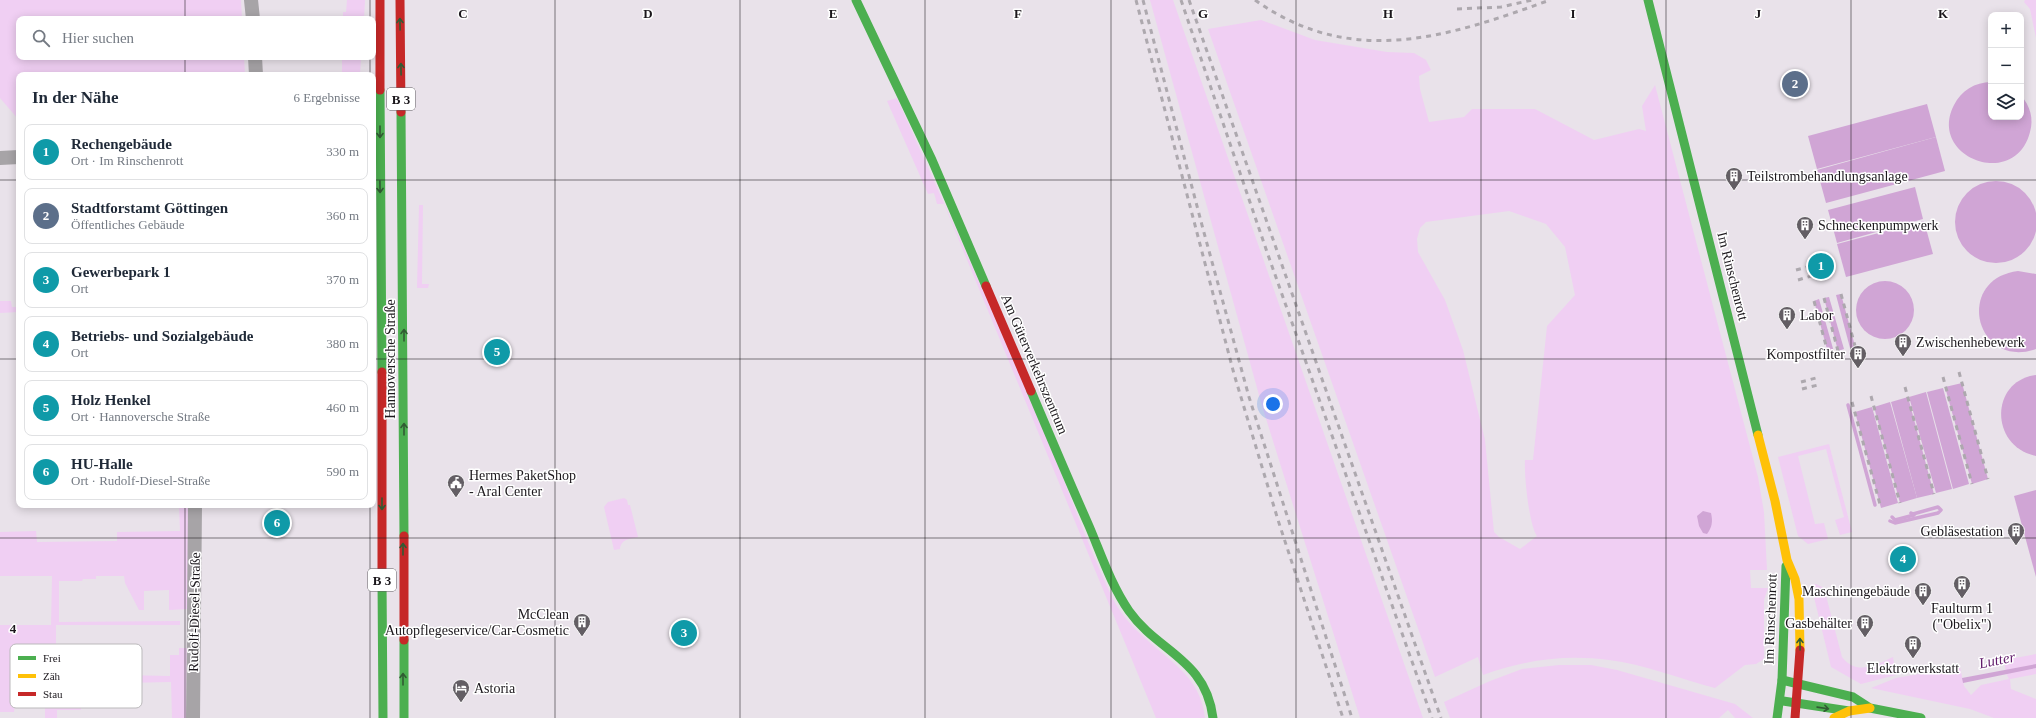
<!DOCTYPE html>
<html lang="de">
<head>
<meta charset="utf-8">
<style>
  body { margin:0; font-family:"Times New Roman",serif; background:#f6f6f7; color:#1f2937 }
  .controls { position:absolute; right:12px; top:12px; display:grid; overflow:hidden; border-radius:8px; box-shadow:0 2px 10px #0003 }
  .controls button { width:36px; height:36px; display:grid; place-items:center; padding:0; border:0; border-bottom:1px solid #e0e1e3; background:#fff; color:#1f2937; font:20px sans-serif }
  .you { position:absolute; left:1273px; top:404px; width:14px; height:14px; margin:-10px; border:3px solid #fff; border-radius:50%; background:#1a73e8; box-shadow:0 0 0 6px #1a73e833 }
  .badge { display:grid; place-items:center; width:26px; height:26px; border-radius:50%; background:#635e64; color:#fff; font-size:13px; font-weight:700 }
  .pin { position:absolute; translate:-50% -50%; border:2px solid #fff; box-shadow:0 1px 4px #0006 }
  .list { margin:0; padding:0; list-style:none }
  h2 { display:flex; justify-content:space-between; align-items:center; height:52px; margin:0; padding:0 16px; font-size:17px }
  h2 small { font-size:13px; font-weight:400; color:#747a83 }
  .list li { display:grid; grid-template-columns:26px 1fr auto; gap:12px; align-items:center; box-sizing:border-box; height:56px; margin:0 8px 8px; padding:0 8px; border:1px solid #e0e1e3; border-radius:8px }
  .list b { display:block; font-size:15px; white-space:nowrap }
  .list p { margin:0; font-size:13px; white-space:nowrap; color:#747a83 }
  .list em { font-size:13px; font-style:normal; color:#747a83 }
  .icon { flex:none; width:22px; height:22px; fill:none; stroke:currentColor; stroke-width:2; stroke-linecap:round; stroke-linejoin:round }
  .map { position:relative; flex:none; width:2036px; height:718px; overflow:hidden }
  .search { position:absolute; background:#fff; box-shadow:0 2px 10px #0003; left:16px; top:16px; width:360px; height:44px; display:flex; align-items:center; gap:10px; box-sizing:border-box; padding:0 14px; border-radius:8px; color:#747a83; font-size:15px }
  .panel { position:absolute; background:#fff; box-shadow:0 2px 10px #0003; left:16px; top:72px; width:360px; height:436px; border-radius:8px }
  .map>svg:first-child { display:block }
  .green { fill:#f0cff3; fill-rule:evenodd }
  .water { fill:#d0a5d5 }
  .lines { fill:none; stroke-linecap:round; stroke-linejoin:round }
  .stream { stroke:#d0a5d5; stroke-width:3.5 }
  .street { stroke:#a7a4a7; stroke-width:14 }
  .fast { stroke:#4caf50; stroke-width:9 }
  .slow { stroke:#ffc107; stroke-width:9 }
  .jam { stroke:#c62828; stroke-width:9 }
  .rail { stroke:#ada8ae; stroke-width:3; stroke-dasharray:5 5; stroke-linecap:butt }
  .oneway { stroke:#315b33 }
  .grid { fill:none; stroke:#1b171c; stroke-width:1; stroke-opacity:0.55 }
  .labels { text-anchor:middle; stroke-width:3; stroke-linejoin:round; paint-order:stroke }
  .shield { fill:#fff; stroke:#5f5d60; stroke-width:1 }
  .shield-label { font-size:13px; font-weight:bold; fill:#1b171c }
  .poi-label { font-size:14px; fill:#1b171c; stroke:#fff; text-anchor:start }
  .street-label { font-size:14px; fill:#1b171c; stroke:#fff }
  .water-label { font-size:15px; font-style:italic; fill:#611b6a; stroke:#fff }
  .key { fill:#fff; stroke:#bbb9bb; stroke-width:1 }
  .key-label { font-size:11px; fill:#1b171c }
  .grid-label { font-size:13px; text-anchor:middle; font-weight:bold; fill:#1b171c; stroke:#fff; stroke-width:3; stroke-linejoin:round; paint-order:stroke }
</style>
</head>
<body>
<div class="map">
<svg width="2036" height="718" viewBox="0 0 2036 718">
  <rect width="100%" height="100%" fill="#e9e2ea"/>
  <g class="green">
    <polygon points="0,0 241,0 242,19 19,19 19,57 244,57 245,75 19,75 19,120 0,98"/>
    <polygon points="347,0 365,0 364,19 343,19 343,12 346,12"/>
    <polygon points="1150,0 1173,0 1423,718 1360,718 1262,406"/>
    <polygon points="2025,0 2036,0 2036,38 2030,9 2024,2"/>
    <path d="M1261,20L1315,40L1387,52L1414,53L1426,60L1431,70L1419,76L1420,89L1429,122L1464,117L1472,109H1535L1594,140L1639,129L1646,131L1642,106L1655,85L1758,477L1764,512L1767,570H1750L1751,588H1768L1764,600V659L1756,664L1745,665L1715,688C1681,679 1643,664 1609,660C1565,654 1524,660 1483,675L1478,657L1435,677L1208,29ZM1509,211L1546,224L1565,247L1575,295L1547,326L1533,460H1525C1524,475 1529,525 1537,536L1520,549L1499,537L1494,532L1485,440L1463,350L1445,300L1418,252L1417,239L1420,228L1426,222Z"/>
    <polygon points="342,57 361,57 360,75 342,75"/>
    <path d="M897,98C947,210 998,323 1046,436C1068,489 1087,543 1111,595C1119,612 1132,627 1146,639C1172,663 1201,678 1205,718H1156L944,204H937L934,193L928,194L887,101Z"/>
    <polygon points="419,205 423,205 422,284 429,284 428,288 417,288"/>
    <polygon points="0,301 11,301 12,307 19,307 19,312 0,313"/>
    <polygon points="1829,444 1852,532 1840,535 1835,520 1844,517 1826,449 1798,456 1815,524 1824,523 1828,539 1808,544 1798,536 1778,457"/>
    <path d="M624,498L627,500L628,505H630L638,537C630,539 621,539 620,549L614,550L604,507L608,502Z"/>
    <polygon points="179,505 188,505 188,609 169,610 169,590 144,591 144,610 139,610 125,583 124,576 96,576 96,579 83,579 82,581 59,581 59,622 180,621 180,625 56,625 56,649 51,674 102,675 102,682 87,682 86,690 73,691 73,702 81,702 81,710 57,710 57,718 45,718 45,705 15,705 14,712 0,712 0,625 51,625 52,576 0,576 0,532 36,531 37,542 117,541 117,532 180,531"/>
    <path d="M1816,584L1824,588L1842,657C1857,676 1875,665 1893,657L1896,675L1861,684L1831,667L1811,585Z"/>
    <polygon points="179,648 187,648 186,718 172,718 171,682 123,683 123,675 170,676 170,655 179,655"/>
    <polygon points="2036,654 2036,674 2010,679 2011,689 2036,699 2036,718 1994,718 1970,709 1871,688 1896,678 1960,667 1964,686 1971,695 1981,685 2009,679 2006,673 2004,660"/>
    <polygon points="1559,665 1591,665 1617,670 1735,704 1753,718 1735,718 1728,710 1719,718 1450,718 1444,702 1490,681 1522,669"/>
  </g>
  <g class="water">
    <path d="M1991,82V117H2021V96C2030,105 2034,119 2030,132C2015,191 1927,157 1954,105C1961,91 1975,82 1991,82Z"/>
    <polygon points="1927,104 1936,137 1817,169 1808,136"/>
    <polygon points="1936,137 1945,171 1826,203 1817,170"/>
    <circle cx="1996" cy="222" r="41"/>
    <polygon points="1915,187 1923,219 1837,243 1828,210"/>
    <polygon points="1924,221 1933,254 1846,277 1837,244"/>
    <path d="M2018,271L2036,274V349C1975,370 1954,279 2018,271Z"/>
    <circle cx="1885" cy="310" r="29"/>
    <polygon points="1841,294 1855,346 1850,348 1836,295"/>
    <polygon points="1829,297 1844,349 1838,351 1824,298"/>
    <polygon points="1819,299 1834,352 1828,353 1814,301"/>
    <path d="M2036,375V456C1990,447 1989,381 2036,375Z"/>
    <polygon points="1962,383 1988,479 1972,484 1945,387"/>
    <polygon points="1943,388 1969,484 1953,489 1927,392"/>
    <polygon points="1926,392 1952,489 1936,493 1909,397"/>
    <polygon points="1908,397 1934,494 1917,498 1891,402"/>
    <polygon points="1890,402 1917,498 1900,503 1874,407"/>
    <polygon points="1872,407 1898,503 1881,508 1855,412"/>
    <polygon points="2036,490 2036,577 2014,496"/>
    <path d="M1703,511L1711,513C1713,522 1712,527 1707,534L1703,533L1699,526L1697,516Z"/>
    <polygon points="2036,664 2036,668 1963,683 1962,678"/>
  </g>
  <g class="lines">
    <g class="stream">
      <polyline points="1848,405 1875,505"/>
      <polyline points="1892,517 1895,520 1914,515"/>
      <polyline points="1890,521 1895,523 1938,513 1941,510 1938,507 1913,514 1911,513"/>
    </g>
    <g class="street">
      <polyline points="251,0 253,19"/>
      <polyline points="255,57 256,75"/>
      <polyline points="0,158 19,157"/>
      <polyline points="193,718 195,505"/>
    </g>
    <g class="fast">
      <polyline points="856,0 932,160 986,286"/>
      <polyline points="1648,0 1758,435"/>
      <polyline points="380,90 382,372"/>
      <polyline points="401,112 404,536"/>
      <path d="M1031,391C1050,436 1069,481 1089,526C1101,554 1111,585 1129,611C1158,652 1206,659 1213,718"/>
      <polyline points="382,579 383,718"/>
      <polyline points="404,640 404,718"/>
      <polyline points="1782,680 1786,566"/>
      <polyline points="1783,701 1849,711"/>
      <polyline points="1777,718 1782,680 1853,697 1870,708 1921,718"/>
    </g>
    <g class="slow">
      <polyline points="1758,435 1775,501 1787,560 1795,579 1799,599 1800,650"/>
      <polyline points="1834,718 1849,711 1870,708"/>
    </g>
    <g class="jam">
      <polyline points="380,0 380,90"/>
      <polyline points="400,0 401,112"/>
      <polyline points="986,286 1031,391"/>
      <polyline points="382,372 382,579"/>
      <polyline points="404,536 404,640"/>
      <polyline points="1795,718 1800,650"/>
    </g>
    <g class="rail">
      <polyline points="1136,0 1234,374 1278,520 1343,718"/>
      <polyline points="1143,0 1203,229 1249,397 1352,718"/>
      <polyline points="1181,0 1267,252 1432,718"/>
      <polyline points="1189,0 1441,718"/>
      <path d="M1255,0C1352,69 1448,37 1550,0"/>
      <polyline points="1457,9 1501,7 1532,0"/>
      <polyline points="1796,270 1818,264"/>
      <polyline points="1798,280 1821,273"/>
      <polyline points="1841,294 1855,346"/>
      <polyline points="1824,298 1838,351"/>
      <polyline points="1814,301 1828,353"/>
      <polyline points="1959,372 1988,479"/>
      <polyline points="1943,377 1972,484"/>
      <polyline points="1801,382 1816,378"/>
      <polyline points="1905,387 1934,494"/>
      <polyline points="1802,389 1818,385"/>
      <polyline points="1871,396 1900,503"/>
      <polyline points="1852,402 1881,508"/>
    </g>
  </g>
  <defs><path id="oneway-shaft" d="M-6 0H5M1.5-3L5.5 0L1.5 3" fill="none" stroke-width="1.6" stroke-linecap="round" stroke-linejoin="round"/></defs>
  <g class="oneway">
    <use href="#oneway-shaft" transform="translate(400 24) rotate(-91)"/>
    <use href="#oneway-shaft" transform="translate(401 69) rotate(-91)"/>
    <use href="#oneway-shaft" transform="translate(380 132) rotate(90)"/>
    <use href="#oneway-shaft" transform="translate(380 187) rotate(89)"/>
    <use href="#oneway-shaft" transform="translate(404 335) rotate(-90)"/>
    <use href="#oneway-shaft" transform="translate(404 429) rotate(-90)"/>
    <use href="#oneway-shaft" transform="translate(382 504) rotate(90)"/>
    <use href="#oneway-shaft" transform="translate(403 549) rotate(-90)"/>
    <use href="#oneway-shaft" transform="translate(1800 644) rotate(-91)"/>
    <use href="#oneway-shaft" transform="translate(403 679) rotate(-90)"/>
    <use href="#oneway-shaft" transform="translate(1823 708) rotate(8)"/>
  </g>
  <path class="grid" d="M185,0V19M370,0V19M555,0V718M740,0V718M925,0V718M1111,0V718M1296,0V718M1481,0V718M1666,0V718M1851,0V718M185,57V75M370,57V75M0,180H19M373,180H2036M0,359H19M373,359H2036M185,505V718M370,505V718M0,538H2036"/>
  <defs>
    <symbol id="building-pin" viewBox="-11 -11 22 30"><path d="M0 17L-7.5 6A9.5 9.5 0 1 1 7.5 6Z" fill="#635e64" stroke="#fff"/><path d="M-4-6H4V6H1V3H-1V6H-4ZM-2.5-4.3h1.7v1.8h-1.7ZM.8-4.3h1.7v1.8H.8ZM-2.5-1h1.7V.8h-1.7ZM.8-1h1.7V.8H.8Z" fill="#fff"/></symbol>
    <symbol id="civic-pin" viewBox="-11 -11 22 30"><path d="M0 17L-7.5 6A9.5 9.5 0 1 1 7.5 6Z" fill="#635e64" stroke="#fff"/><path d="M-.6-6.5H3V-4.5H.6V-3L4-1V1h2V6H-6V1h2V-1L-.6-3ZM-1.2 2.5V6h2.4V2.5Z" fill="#fff"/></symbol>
    <symbol id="hotel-pin" viewBox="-11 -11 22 30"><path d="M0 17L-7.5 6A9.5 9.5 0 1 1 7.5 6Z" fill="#635e64" stroke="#fff"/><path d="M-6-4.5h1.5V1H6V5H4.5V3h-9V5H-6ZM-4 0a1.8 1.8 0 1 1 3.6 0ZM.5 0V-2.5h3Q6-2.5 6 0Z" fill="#fff"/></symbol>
  </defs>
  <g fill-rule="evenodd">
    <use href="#building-pin" x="1724" y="166" width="20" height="27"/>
    <use href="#building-pin" x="1795" y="215" width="20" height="27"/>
    <use href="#building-pin" x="1777" y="305" width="20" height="27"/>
    <use href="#building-pin" x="1893" y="332" width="20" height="27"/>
    <use href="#building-pin" x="1848" y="344" width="20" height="27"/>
    <use href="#civic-pin" x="446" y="473" width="20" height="27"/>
    <use href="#building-pin" x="2006" y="521" width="20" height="27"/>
    <use href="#building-pin" x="1952" y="574" width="20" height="27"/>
    <use href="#building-pin" x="1913" y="581" width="20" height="27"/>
    <use href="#building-pin" x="572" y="612" width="20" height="27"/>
    <use href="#building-pin" x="1855" y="613" width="20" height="27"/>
    <use href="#building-pin" x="1903" y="634" width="20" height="27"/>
    <use href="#hotel-pin" x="451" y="678" width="20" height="27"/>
  </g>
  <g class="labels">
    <g class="shield">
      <rect x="387" y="88" width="28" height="22" rx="3"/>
      <rect x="368" y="569" width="28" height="22" rx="3"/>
    </g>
    <g class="shield-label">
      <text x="401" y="104">B 3</text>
      <text x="382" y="585">B 3</text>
    </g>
    <g class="poi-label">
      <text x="1747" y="181">Teilstrombehandlungsanlage</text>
      <text x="1818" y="230">Schneckenpumpwerk</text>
      <text x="1800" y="320">Labor</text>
      <text x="1916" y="347">Zwischenhebewerk</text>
      <text x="1845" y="359" text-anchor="end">Kompostfilter</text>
      <text x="469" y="480">Hermes PaketShop<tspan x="469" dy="16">- Aral Center</tspan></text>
      <text x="2003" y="536" text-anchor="end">Gebläsestation</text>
      <text x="1910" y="596" text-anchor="end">Maschinengebäude</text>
      <text x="1962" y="613" text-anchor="middle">Faulturm 1<tspan x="1962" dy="16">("Obelix")</tspan></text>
      <text x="569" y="619" text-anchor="end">McClean<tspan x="569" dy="16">Autopflegeservice/Car-Cosmetic</tspan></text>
      <text x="1852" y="628" text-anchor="end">Gasbehälter</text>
      <text x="1913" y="673" text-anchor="middle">Elektrowerkstatt</text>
      <text x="474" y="693">Astoria</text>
    </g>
    <g class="street-label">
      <text transform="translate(1733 276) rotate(76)" y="5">Im Rinschenrott</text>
      <text transform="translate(390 359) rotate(-90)" y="5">Hannoversche Straße</text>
      <text transform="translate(1035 364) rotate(67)" y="5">Am Güterverkehrszentrum</text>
      <text transform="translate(194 612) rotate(-89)" y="5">Rudolf-Diesel-Straße</text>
      <text transform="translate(1770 619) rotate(-88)" y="5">Im Rinschenrott</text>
    </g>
    <g class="water-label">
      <text transform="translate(1997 660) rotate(-11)" y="5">Lutter</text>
    </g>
  </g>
  <rect x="10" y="644" width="132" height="64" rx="6" class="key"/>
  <rect x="18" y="656" width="18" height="4" fill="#4caf50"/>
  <rect x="18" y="674" width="18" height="4" fill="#ffc107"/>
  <rect x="18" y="692" width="18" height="4" fill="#c62828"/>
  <g class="key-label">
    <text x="43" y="662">Frei</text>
    <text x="43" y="680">Zäh</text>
    <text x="43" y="698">Stau</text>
  </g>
  <g class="grid-label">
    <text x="463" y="18">C</text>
    <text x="648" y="18">D</text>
    <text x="833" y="18">E</text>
    <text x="1018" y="18">F</text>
    <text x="1203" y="18">G</text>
    <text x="1388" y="18">H</text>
    <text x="1573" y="18">I</text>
    <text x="1758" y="18">J</text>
    <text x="1943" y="18">K</text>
    <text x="13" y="633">4</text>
  </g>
</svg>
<div class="controls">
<button>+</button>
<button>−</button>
<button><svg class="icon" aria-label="layers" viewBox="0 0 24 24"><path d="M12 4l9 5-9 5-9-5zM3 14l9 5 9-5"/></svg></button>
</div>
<div class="you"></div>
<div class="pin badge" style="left:1821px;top:266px;background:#0f9aa8">1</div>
<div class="pin badge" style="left:1795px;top:84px;background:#5c6f8a">2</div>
<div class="pin badge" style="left:684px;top:633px;background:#0f9aa8">3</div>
<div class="pin badge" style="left:1903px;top:559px;background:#0f9aa8">4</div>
<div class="pin badge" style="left:497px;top:352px;background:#0f9aa8">5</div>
<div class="pin badge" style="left:277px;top:523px;background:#0f9aa8">6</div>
<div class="search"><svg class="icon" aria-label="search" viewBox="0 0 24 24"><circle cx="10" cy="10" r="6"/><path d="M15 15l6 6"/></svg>Hier suchen</div>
<section class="panel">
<h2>In der Nähe<small>6 Ergebnisse</small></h2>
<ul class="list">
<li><span class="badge" style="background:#0f9aa8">1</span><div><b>Rechengebäude</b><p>Ort · Im Rinschenrott</p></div><em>330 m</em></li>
<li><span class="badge" style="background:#5c6f8a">2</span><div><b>Stadtforstamt Göttingen</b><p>Öffentliches Gebäude</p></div><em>360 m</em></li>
<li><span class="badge" style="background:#0f9aa8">3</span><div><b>Gewerbepark 1</b><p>Ort</p></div><em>370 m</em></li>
<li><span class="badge" style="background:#0f9aa8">4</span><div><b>Betriebs- und Sozialgebäude</b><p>Ort</p></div><em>380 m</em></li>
<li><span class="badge" style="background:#0f9aa8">5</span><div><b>Holz Henkel</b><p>Ort · Hannoversche Straße</p></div><em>460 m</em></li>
<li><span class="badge" style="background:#0f9aa8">6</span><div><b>HU-Halle</b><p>Ort · Rudolf-Diesel-Straße</p></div><em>590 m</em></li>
</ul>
</section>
</div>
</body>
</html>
